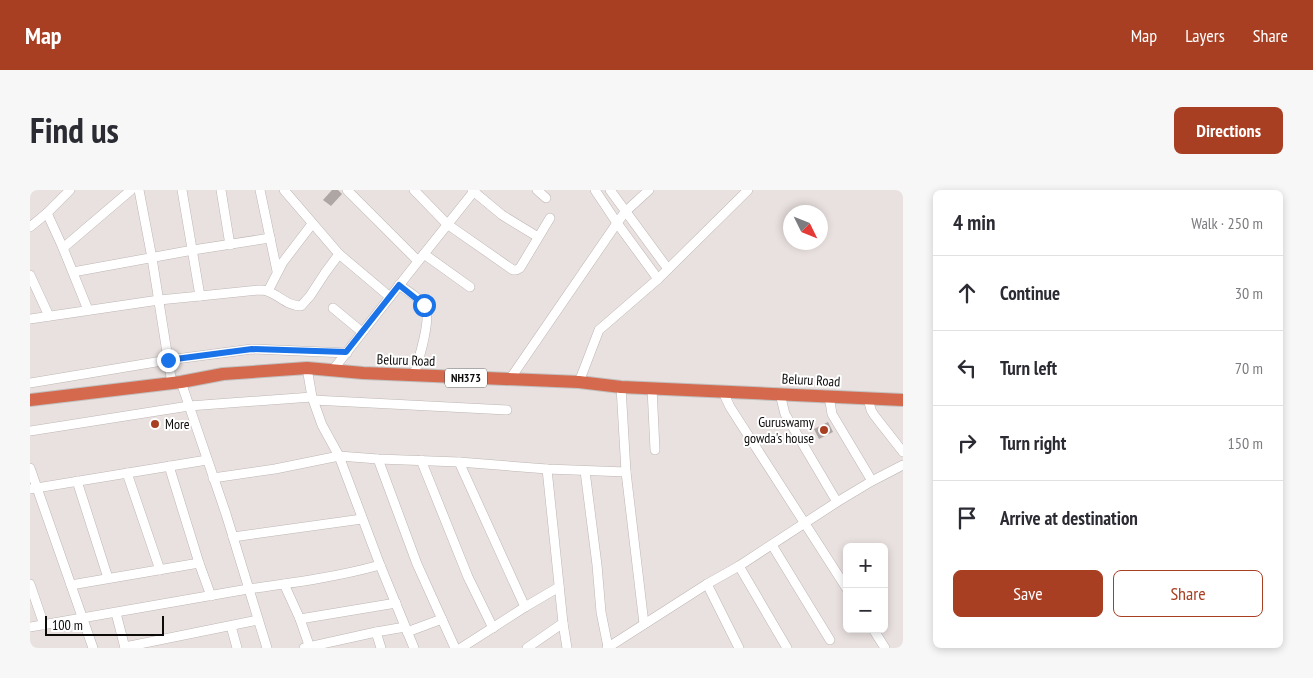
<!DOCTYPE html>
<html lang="en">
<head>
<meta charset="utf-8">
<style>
  body { margin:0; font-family:"PT Sans Narrow",sans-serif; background:#f7f7f7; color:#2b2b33 }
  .controls { position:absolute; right:15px; bottom:15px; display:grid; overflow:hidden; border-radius:8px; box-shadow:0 2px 8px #0003 }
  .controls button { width:45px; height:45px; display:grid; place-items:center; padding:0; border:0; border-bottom:1px solid #e1e1e2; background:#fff; color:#2b2b33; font:25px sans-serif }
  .compass { position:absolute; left:753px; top:15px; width:45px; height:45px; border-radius:50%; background:#fff; box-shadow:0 2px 8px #0003; rotate:133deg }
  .scale { position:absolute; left:15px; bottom:12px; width:119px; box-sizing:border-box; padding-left:5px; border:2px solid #0d0b0a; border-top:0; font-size:14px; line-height:18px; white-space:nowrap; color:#0d0b0a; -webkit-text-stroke:4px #fff; paint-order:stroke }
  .stop { position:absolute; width:15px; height:15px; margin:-11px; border:4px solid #1a73e8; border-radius:50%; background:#fff }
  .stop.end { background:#1a73e8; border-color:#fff; box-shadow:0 1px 5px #0008 }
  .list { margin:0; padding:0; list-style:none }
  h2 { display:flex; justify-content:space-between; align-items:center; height:65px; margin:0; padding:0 20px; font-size:21px }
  h2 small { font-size:16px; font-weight:400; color:#7c7c81 }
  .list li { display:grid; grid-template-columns:32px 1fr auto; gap:15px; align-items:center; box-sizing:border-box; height:75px; padding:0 20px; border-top:1px solid #e1e1e2 }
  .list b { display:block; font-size:19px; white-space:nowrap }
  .list em { font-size:16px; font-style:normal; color:#7c7c81 }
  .actions { display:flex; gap:10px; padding:15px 20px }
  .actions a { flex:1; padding:11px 0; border:1px solid #a83f23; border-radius:8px; text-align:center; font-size:18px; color:#a83f23 }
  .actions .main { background:#a83f23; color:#fff }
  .icon { flex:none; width:28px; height:28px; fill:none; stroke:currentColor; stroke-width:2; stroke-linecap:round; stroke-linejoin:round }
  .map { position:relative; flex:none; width:873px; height:458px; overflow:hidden; border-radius:8px }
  header { display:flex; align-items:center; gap:30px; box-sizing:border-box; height:70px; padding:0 25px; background:#a83f23; color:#fff }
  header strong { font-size:24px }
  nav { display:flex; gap:28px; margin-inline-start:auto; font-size:18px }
  .intro { display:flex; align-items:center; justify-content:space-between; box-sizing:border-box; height:120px; padding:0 30px }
  h1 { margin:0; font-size:35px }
  .button { padding:12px 22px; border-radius:8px; background:#a83f23; color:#fff; font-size:18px; font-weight:700 }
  main { display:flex; gap:30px; padding:0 30px }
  aside { flex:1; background:#fff; border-radius:8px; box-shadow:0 2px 8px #0003 }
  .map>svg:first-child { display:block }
  .building { fill:#ada6a4 }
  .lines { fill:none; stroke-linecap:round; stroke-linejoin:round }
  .minor-casing { stroke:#bdb6b4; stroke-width:10 }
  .highway-casing { stroke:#c0c0bf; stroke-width:14 }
  .minor { stroke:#fff; stroke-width:9 }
  .highway { stroke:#d5694d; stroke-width:12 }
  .route { stroke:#1a73e8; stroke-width:6 }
  .poi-dot { fill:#a83f23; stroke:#fff; stroke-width:2 }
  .labels { text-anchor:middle; stroke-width:4; stroke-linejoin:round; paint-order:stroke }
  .shield { fill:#fff; stroke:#565454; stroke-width:1 }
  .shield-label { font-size:12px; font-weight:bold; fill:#0d0b0a }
  .street-label { font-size:14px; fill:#0d0b0a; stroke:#fff }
  .poi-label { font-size:14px; fill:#0d0b0a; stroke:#fff; text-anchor:end }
</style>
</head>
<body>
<header>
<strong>Map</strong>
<nav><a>Map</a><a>Layers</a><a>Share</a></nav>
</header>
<div class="intro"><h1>Find us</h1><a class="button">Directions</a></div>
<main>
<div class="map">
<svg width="873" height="458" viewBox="0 0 873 458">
  <rect width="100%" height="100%" fill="#e9e1df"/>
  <g class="building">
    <polygon points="302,0 308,0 312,4 301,16 293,10"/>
    <polygon points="798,232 803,242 789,249 784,239"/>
  </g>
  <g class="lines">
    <defs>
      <g id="minor">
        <polyline points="109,0 122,68 142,194"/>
        <polyline points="191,0 200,55"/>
        <polyline points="230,0 247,81"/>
        <polyline points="254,0 309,64 360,107"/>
        <polyline points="317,0 388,71"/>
        <polyline points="384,0 417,34 483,80 486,80 490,78 520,28"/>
        <polyline points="442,0 472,25 508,47"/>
        <polyline points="507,0 516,8"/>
        <polyline points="565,0 587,33 628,89"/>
        <polyline points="580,0 638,79"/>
        <polyline points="17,23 33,58 58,120"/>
        <polyline points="0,37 17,23 40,0"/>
        <polyline points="33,58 101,0"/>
        <polyline points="394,64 440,97"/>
        <polyline points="43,82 163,60 240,48"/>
        <polyline points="0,85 19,126"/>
        <path d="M369,95C377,101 388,107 394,115C403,125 388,172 384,185"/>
        <polyline points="238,101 253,72 282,34"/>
        <path d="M170,106L229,100C232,100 234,100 237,101C249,105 257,116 271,116L280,106L295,83L309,64"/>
        <polyline points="303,118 332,142"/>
        <polyline points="0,129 129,110 170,106 152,0"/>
        <polyline points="277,178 282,207 292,235 309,266 350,375 384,458"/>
        <polyline points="302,181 382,79 445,0"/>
        <polyline points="480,189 587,33 595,22 619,0"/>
        <polyline points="151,192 196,324 237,458"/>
        <polyline points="549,192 569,140 628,89 718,0"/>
        <polyline points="0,193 138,170 222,159 317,163"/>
        <polyline points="622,198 625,260"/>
        <polyline points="693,202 700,217 817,399"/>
        <polyline points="750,204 755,224 807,312"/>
        <polyline points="799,206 802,224 842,291"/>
        <polyline points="838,208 841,220 844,225 873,262"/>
        <polyline points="283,210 477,220"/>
        <polyline points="0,241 159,216 282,207"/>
        <polyline points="348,269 387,374 425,458"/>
        <polyline points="391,270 438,387 463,438"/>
        <polyline points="429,272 495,417"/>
        <polyline points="139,276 169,373 181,406"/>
        <polyline points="0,278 63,458"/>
        <polyline points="555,281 567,375 571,422 578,457"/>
        <polyline points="596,282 614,434"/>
        <polyline points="97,283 130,380"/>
        <polyline points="183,288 245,279 309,266 348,269 429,272 517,279 596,282 591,197"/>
        <polyline points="47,291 78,388"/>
        <polyline points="0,299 177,270"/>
        <polyline points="203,347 332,329"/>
        <polyline points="742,355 800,450"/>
        <polyline points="709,376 757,458"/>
        <polyline points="0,394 14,435"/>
        <polyline points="254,394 270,429 280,458"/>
        <polyline points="677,394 709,458"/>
        <polyline points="41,395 169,373"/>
        <polyline points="86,423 95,458"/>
        <polyline points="270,429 366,413"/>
        <polyline points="533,433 537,458"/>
        <polyline points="201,436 207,458"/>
        <path d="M0,437L218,399C262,393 307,387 350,375"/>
        <polyline points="843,439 855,458"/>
        <polyline points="346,442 351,458"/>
        <polyline points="377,442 412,429"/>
        <polyline points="95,457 228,430"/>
        <polyline points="274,458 346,442 375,437"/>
        <polyline points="431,458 495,417 529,397"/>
        <polyline points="497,458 533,433 517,279"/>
        <polyline points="577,458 677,394 709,376 807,312 842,291 873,275"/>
      </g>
      <polyline id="highway" points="0,210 151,192 193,184 277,178 333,183 549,192 591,197 873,210"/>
    </defs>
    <use href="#minor" class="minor-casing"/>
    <use href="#highway" class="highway-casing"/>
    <use href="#minor" class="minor"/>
    <use href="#highway" class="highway"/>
  </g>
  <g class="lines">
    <polyline class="route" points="138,170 222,159 316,162 369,95 394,115"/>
  </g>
  <g class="poi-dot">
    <circle cx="125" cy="234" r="5"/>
    <circle cx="794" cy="240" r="5"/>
  </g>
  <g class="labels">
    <rect class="shield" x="415" y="178.5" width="42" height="19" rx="4"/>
    <g class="shield-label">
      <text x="436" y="192">NH373</text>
    </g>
    <g class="street-label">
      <text transform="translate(376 170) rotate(2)" y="5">Beluru Road</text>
      <text transform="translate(781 190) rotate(3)" y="5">Beluru Road</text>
    </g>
    <g class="poi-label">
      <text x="784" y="237">Guruswamy<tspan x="784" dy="16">gowda's house</tspan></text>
      <text x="135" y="239" text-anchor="start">More</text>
    </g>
  </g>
</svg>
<div class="controls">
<button>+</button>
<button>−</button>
</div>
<svg class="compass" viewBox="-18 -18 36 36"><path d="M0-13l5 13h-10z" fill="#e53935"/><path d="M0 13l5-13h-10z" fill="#7c7c81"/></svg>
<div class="scale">100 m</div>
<div class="stop" style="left:394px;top:115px"></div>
<div class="stop end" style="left:138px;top:170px"></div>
</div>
<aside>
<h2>4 min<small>Walk · 250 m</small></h2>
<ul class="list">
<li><svg class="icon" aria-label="ahead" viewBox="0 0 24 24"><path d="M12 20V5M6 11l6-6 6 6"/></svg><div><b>Continue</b></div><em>30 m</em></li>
<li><svg class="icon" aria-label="left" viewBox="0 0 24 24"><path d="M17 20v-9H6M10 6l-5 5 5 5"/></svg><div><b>Turn left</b></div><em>70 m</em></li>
<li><svg class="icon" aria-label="right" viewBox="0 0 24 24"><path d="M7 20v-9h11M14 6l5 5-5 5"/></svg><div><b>Turn right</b></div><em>150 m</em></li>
<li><svg class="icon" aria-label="arrive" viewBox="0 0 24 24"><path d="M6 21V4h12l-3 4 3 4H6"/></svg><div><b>Arrive at destination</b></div></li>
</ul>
<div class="actions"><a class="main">Save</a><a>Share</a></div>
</aside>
</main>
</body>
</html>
